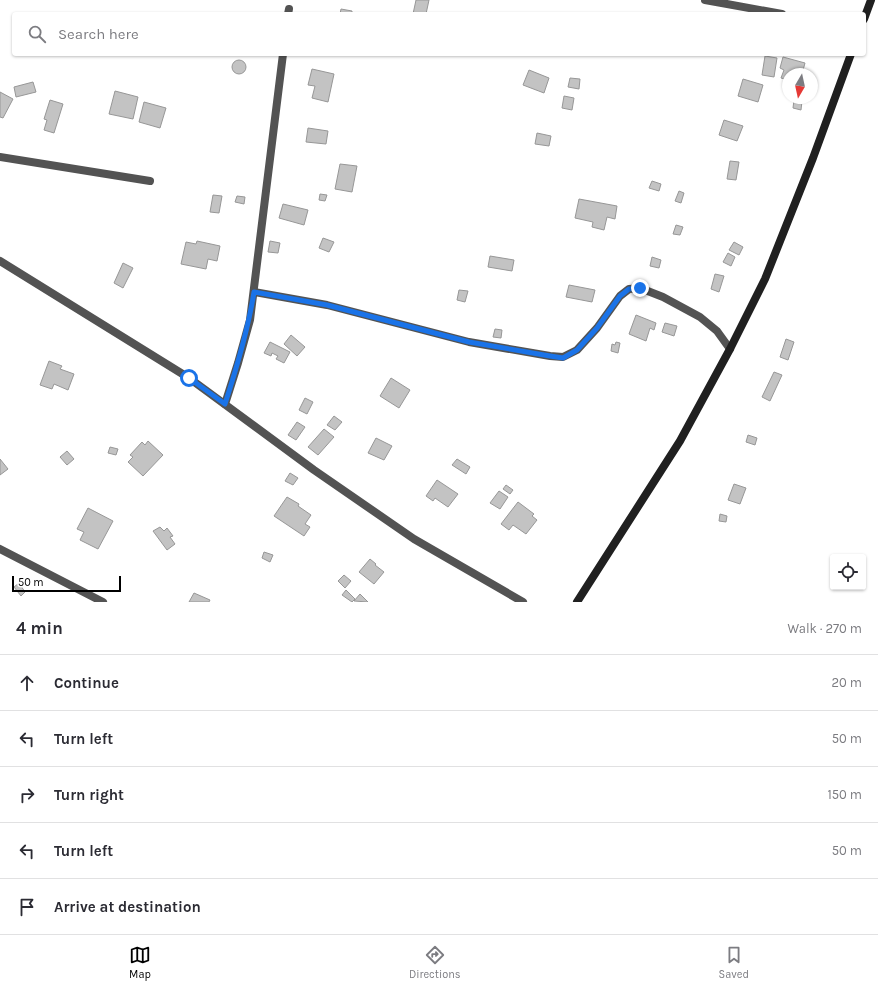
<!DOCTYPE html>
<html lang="en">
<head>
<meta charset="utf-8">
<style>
  body { margin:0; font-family:Karla,sans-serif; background:#f2f2f3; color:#2b2b33 }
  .controls { position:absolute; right:12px; bottom:12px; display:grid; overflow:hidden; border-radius:4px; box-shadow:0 1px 3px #0004 }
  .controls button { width:36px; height:36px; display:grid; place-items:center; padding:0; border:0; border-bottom:1px solid #e1e1e2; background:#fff; color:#2b2b33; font:20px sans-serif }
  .compass { position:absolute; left:782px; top:68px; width:36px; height:36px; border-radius:50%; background:#fff; box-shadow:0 1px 3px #0004; rotate:189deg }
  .scale { position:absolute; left:12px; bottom:10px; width:109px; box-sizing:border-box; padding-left:4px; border:2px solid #000; border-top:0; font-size:11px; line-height:14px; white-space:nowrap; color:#000; -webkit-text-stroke:3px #fff; paint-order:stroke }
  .stop { position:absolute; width:12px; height:12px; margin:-9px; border:3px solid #1a73e8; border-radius:50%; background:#fff }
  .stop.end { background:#1a73e8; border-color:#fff; box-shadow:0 1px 4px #0008 }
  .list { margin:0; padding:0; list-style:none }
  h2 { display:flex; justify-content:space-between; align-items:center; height:52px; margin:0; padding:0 16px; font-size:17px }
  h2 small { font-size:13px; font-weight:400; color:#7c7c81 }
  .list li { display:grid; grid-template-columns:26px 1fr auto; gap:12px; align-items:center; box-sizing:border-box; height:56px; padding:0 16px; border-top:1px solid #e1e1e2 }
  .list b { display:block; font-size:15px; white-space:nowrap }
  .list em { font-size:13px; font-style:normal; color:#7c7c81 }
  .icon { flex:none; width:22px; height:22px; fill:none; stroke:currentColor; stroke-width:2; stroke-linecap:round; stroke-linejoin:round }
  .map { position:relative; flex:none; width:878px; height:602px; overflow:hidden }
  .search { position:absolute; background:#fff; box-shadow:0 1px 3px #0004; left:12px; right:12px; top:12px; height:44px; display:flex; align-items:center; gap:10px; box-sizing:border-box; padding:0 14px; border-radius:4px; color:#7c7c81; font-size:15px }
  .sheet { height:332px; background:#fff }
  nav { display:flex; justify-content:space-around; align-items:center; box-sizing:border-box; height:56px; border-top:1px solid #e1e1e2; background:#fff; font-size:11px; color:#7c7c81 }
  nav a { display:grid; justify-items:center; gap:2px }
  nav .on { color:#000 }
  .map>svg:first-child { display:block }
  .building { fill:#c3c3c3; stroke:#979797 }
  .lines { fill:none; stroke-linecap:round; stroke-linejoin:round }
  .street { stroke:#535353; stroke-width:8 }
  .secondary { stroke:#202020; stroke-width:8 }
  .route { stroke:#1a73e8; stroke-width:5 }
</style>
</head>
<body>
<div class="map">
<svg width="878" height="602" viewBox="0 0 878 602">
  <rect width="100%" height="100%" fill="#fff"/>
  <g class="building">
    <polygon points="416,0 429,0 426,14 413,14"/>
    <polygon points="341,9 352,11 352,14 340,14"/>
    <polygon points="765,56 777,58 774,77 762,75"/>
    <polygon points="783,57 805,63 802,74 788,74 788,80 781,78 784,70 780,68"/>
    <circle cx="239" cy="67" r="7"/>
    <polygon points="312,69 334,74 328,102 312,98 315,86 308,85"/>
    <polygon points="529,70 549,78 544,93 523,85"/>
    <polygon points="570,78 580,79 579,89 568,87"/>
    <polygon points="743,79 763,85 758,102 738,96"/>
    <polygon points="33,82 36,92 16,97 14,87"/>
    <polygon points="115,91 138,97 133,119 109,114"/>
    <polygon points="0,92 13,99 3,118 0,117"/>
    <polygon points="564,96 574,98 572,110 562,108"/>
    <polygon points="50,100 63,104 54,133 44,130 47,120 44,119"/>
    <polygon points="794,100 802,101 801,110 793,108"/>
    <polygon points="144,102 166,108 160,128 139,122"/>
    <polygon points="724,120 743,126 737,141 719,135"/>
    <polygon points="308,128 328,131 326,144 306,142"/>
    <polygon points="537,133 551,136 549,146 535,144"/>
    <polygon points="730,161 739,162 736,180 727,179"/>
    <polygon points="340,164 357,166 352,192 335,189"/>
    <polygon points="652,181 661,184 659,191 649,188"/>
    <polygon points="679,191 684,193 681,203 675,201"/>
    <polygon points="320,194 327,195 325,201 319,200"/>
    <polygon points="213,195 222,196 219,213 210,212"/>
    <polygon points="237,196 245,197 244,204 235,202"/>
    <polygon points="579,199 617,206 615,219 607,217 604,230 592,227 593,222 575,218"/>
    <polygon points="283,204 308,210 304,225 279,218"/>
    <polygon points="676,225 683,227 680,235 673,234"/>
    <polygon points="323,238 334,242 329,252 319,248"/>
    <polygon points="197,241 220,246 217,261 208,259 206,269 181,264 186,242 196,244"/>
    <polygon points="270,241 280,243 278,253 268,252"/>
    <polygon points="734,242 743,247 739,255 729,250"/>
    <polygon points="728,253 735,257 731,266 723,262"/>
    <polygon points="490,256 514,260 512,271 488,267"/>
    <polygon points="652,257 661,260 659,268 650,266"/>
    <polygon points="123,263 133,268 123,288 114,283"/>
    <polygon points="715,274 724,276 719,292 711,289"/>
    <polygon points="569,285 595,290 592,302 566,297"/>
    <polygon points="459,290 468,291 465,302 457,300"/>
    <polygon points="636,315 656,323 654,330 650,328 646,341 629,334"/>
    <polygon points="665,323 677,326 674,336 662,332"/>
    <polygon points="495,329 502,330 501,338 493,337"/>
    <polygon points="291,335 305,347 297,356 284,344"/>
    <polygon points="786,339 794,342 788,360 780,357"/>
    <polygon points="270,342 290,352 284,363 276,359 278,356 272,353 271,356 264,353"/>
    <polygon points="616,342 620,343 618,353 611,351 612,344 615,345"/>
    <polygon points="49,361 62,366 60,369 74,374 68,390 54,384 52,389 40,385"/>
    <polygon points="774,372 782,375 770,401 762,397"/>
    <polygon points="391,378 410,390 399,408 380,396"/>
    <polygon points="305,398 313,402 307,414 299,410"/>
    <polygon points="334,416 342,422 335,430 327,425"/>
    <polygon points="297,422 305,427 296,440 288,435"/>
    <polygon points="324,429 334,437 318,455 308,447"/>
    <polygon points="748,435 757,438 755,445 746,442"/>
    <polygon points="376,438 392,446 384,460 368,453"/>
    <polygon points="148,441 163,455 143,476 128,462 133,457 130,455 142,442 145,445"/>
    <polygon points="110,447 118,449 116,455 108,453"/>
    <polygon points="67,451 74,459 67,465 60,457"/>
    <polygon points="0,459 8,469 0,475"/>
    <polygon points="457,459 470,467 466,474 452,465"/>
    <polygon points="290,473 298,478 293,485 285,481"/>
    <polygon points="437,480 458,494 448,507 435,498 433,501 426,496"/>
    <polygon points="734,484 746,488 740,504 728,500"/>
    <polygon points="506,485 513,490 510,494 503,489"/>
    <polygon points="499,491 508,497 500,509 490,503"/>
    <polygon points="287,497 299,504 298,506 311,515 305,524 310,527 304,536 274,516"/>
    <polygon points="518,502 534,514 532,516 537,520 526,534 513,525 509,530 501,524"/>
    <polygon points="88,508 113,521 98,549 80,540 84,532 77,529"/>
    <polygon points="720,514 727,516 726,522 719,521"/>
    <polygon points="160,527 164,531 167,528 173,536 170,537 175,544 167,550 153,531"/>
    <polygon points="264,552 273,555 270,562 262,558"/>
    <polygon points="370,559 376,564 375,565 384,572 374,584 359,572"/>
    <polygon points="344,575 351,581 345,588 338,581"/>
    <polygon points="19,583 25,592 21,596 14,587"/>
    <polygon points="346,590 355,599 352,602 342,595"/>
    <polygon points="194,593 210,600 209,602 189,602"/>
    <polygon points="360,594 368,602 354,601"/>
  </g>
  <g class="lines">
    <g class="street">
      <polyline points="705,0 782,14"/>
      <polyline points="288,14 289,9"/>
      <polyline points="0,157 150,181"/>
      <polyline points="0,261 189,378 314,470 414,539 523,602"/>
      <polyline points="254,292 327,305 469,342 550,356 563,357 577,350 597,328 620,296 629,289 640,288 663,297 700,317 717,331 730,349"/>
      <polyline points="225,404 238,363 250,320 283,54"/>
      <polyline points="0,549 103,602"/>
    </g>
    <g class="secondary">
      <polyline points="864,19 871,0"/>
      <polyline points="577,602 680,441 730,349 765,279 813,158 851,54"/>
    </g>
  </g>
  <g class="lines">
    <path class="route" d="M189,378L225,404C237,367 248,331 254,292L327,305L469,342L550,356L563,358L577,350L597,328L620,296L629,289L640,288"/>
  </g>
</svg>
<div class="controls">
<button><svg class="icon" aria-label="locate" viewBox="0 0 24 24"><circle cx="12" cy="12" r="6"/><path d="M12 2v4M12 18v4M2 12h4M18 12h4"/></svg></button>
</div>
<svg class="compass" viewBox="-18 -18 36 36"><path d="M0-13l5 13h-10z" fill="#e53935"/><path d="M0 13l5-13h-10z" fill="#7c7c81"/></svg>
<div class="scale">50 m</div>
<div class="stop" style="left:189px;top:378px"></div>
<div class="stop end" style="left:640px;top:288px"></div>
<div class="search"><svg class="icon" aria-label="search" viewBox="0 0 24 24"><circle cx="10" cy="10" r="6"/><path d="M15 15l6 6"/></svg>Search here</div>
</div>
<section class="sheet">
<h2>4 min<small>Walk · 270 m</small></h2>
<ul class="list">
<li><svg class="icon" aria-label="ahead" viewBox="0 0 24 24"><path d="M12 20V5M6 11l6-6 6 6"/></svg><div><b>Continue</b></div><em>20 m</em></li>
<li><svg class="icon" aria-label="left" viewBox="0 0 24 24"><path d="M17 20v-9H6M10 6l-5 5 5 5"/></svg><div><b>Turn left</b></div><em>50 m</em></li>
<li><svg class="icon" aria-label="right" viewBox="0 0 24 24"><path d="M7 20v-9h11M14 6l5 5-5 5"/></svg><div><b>Turn right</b></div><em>150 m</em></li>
<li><svg class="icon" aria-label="left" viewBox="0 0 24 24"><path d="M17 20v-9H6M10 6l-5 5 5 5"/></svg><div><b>Turn left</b></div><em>50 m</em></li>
<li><svg class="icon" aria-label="arrive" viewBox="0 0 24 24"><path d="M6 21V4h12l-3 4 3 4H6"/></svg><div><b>Arrive at destination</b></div></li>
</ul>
</section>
<nav>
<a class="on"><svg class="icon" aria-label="map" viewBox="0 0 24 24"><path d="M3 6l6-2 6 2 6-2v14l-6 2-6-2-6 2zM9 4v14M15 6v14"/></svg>Map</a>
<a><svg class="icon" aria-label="directions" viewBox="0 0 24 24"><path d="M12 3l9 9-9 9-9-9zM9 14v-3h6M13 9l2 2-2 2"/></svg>Directions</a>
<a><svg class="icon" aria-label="saved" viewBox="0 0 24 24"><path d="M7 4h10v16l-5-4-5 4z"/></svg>Saved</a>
</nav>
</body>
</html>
